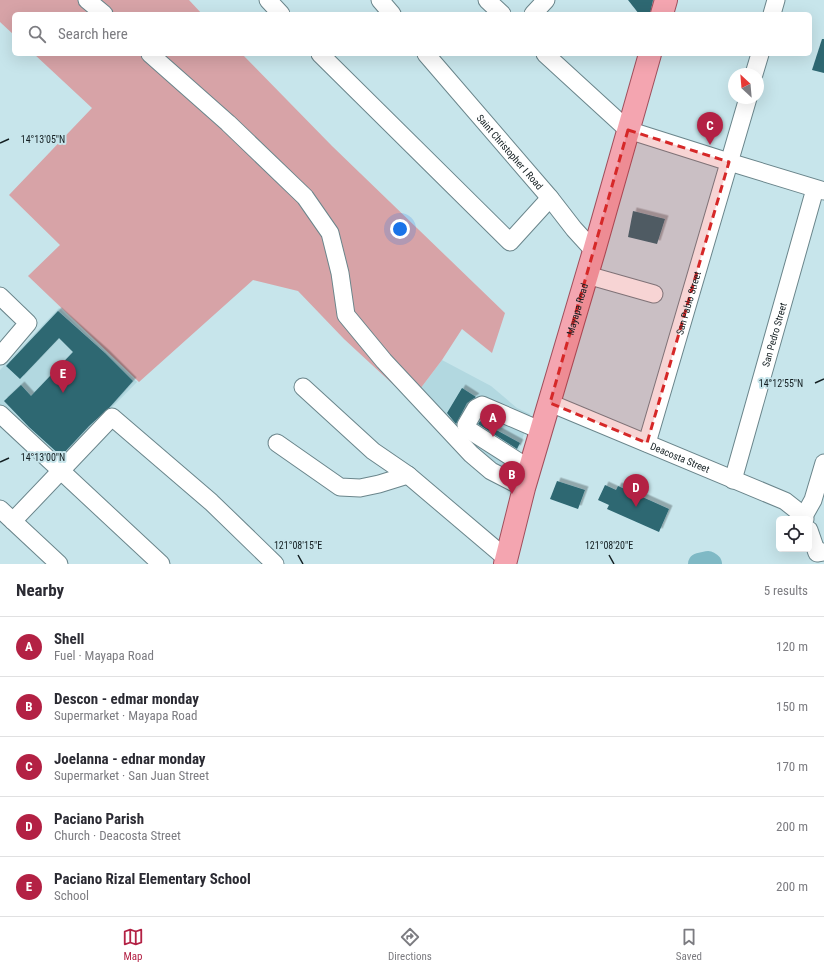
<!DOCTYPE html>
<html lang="en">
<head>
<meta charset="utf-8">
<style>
  body { margin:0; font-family:"Roboto Condensed",sans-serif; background:#f7f7f7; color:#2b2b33 }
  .controls { position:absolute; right:12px; bottom:12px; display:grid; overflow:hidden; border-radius:6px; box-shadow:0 4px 16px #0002 }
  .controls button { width:36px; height:36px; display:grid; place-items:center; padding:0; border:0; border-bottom:1px solid #e1e1e2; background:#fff; color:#2b2b33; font:20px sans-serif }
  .compass { position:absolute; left:728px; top:68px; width:36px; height:36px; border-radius:50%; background:#fff; box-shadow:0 4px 16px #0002; rotate:334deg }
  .you { position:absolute; left:400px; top:229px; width:14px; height:14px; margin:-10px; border:3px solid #fff; border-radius:50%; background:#1a73e8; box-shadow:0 0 0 6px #1a73e833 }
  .badge { display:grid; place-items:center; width:26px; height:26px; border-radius:50%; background:#b32144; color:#fff; font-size:13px; font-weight:700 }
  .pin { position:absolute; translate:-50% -33px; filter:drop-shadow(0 1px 2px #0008) }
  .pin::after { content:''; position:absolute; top:21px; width:14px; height:12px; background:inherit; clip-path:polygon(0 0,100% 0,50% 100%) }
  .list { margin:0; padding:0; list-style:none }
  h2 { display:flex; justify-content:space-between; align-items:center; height:52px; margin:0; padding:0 16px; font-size:17px }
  h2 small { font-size:13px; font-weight:400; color:#7c7c81 }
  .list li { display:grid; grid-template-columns:26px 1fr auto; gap:12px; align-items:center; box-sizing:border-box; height:60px; padding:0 16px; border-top:1px solid #e1e1e2 }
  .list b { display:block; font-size:15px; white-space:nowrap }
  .list p { margin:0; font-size:13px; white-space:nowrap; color:#7c7c81 }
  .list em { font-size:13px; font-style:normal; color:#7c7c81 }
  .icon { flex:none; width:22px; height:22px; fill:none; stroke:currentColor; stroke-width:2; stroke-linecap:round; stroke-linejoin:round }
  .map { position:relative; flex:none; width:824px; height:564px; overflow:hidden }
  .search { position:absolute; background:#fff; box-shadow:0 4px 16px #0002; left:12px; right:12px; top:12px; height:44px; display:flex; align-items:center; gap:10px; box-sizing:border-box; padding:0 14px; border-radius:6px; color:#7c7c81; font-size:15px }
  .sheet { height:352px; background:#fff }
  nav { display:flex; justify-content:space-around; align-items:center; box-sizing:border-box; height:56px; border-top:1px solid #e1e1e2; background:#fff; font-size:11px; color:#7c7c81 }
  nav a { display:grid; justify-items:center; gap:2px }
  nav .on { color:#b32144 }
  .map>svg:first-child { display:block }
  .built { fill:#b2d8e0 }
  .green { fill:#d7a3a7 }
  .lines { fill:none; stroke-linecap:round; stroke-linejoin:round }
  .river { stroke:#7fb9c5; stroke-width:22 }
  .building { fill:#2d6772; filter:url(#shadow) }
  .minor-casing { stroke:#6a858b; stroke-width:19 }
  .major-casing { stroke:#a04f5c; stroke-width:24 }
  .minor { stroke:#fff; stroke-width:17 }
  .major { stroke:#f4a5b0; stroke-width:22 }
  .marked { fill:#d62828; fill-opacity:0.2; stroke:#d62828; stroke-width:3; stroke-dasharray:8 5; stroke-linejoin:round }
  .ticks { fill:none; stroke:#131e21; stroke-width:1.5 }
  .labels { text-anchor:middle; stroke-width:4; stroke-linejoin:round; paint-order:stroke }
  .street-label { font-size:10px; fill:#131e21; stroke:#c7e5eb }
  .ticks-label { font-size:10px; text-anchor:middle; fill:#131e21; stroke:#c7e5eb; stroke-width:4; stroke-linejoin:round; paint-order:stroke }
</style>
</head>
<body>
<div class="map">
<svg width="824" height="564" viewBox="0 0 824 564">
  <defs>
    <filter id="shadow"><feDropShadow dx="3.5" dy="-3.5" stdDeviation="0" flood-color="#0004"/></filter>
  </defs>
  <rect width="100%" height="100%" fill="#c7e5eb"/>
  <g class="built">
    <polygon points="59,308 137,382 60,460 0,404 0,370"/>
    <polygon points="442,360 491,386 517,408 530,414 509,483 411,401"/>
  </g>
  <g class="green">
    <polygon points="0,0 189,0 202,14 14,14 14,35 0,22"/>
    <polygon points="34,54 242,54 332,146 505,313 492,353 462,329 442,360 411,401 344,339 298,291 253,280 139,382 28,276 60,245 9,195 92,108"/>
  </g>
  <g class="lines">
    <polyline class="river" points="699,564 708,562 711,564"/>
  </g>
  <g class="building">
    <polygon points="628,0 653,0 650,14 639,14"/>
    <polygon points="822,39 824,39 824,73 812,70"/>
    <polygon points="633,211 665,219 657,244 628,237"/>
    <polygon points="58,311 105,353 133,381 109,408 89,426 61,456 29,427 4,401 21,385 31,396 73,352 59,338 20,379 6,366"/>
    <polygon points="462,388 476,397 467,403 456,424 447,413"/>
    <polygon points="480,421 520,443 517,449 478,424"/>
    <polygon points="557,481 585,490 578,509 550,499"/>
    <polygon points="605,485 616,490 618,486 669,509 659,532 607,509 609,505 598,500"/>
  </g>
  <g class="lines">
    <defs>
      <g id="minor">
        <polyline points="87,0 104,14"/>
        <polyline points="268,0 281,14"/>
        <polyline points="380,0 392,14"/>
        <polyline points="487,0 502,14"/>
        <polyline points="533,14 546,0"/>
        <polyline points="772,14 776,0"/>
        <polyline points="150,54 228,123 305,197 330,233 340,273 346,315 384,361 471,454 491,471 524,488"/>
        <polyline points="320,54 510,242 550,198"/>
        <path id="s1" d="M426,54L550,198L574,229L594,251"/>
        <polyline points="545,54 628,130 729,162 824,191"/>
        <polyline points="754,74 760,54"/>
        <polyline points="587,275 654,294"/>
        <polyline points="0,296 28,323 0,356"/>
        <polyline points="303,387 373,451 408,475 507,559"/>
        <path id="s2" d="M550,403L785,501L804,516L805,519"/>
        <polyline points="0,414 161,564"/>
        <polyline points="277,443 340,487 360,488 379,484 408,475"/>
        <path id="s3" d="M647,443L748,98"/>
        <polyline points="530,469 469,430 466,425 476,408 482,405 542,431"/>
        <path id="s4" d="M733,480L815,189"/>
        <polyline points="0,509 59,564"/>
        <polyline points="804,516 813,500 824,463"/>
        <polyline points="13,521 112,417 211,502 275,564"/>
        <polyline points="809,530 817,553 824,552"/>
      </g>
      <g id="major">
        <polyline points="662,14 666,0"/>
        <path id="s5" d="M505,564L524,488L594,251L650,54"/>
      </g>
    </defs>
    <use href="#minor" class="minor-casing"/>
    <use href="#major" class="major-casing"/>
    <use href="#minor" class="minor"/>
    <use href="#major" class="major"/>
  </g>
  <path class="marked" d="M628,130L729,162L647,443L550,403Z"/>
  <path class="ticks" d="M0,143L9,139M815,383L824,379M0,462L9,458M298,555L303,564M609,555L614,564"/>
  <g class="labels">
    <g class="street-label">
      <text dy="4" stroke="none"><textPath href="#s1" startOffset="129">Saint Christopher I Road</textPath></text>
      <text dy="4" stroke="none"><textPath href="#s3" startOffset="146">San Pablo Street</textPath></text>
      <text dy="4" stroke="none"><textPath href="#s5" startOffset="265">Mayapa Road</textPath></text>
      <text dy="4" stroke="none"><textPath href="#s4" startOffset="151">San Pedro Street</textPath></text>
      <text dy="4" stroke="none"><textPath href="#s2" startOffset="141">Deacosta Street</textPath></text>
    </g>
  </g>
  <g class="ticks-label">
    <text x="43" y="143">14°13'05"N</text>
    <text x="781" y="387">14°12'55"N</text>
    <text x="43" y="461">14°13'00"N</text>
    <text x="298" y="549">121°08'15"E</text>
    <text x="609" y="549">121°08'20"E</text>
  </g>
</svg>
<div class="controls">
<button><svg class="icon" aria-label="locate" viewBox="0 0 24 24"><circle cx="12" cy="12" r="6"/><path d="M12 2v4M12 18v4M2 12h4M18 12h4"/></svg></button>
</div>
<svg class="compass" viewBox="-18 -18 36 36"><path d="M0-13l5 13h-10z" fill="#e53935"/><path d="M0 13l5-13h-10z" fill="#7c7c81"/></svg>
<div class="you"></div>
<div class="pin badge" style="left:493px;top:437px">A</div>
<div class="pin badge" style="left:512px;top:494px">B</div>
<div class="pin badge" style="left:710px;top:145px">C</div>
<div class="pin badge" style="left:636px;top:507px">D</div>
<div class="pin badge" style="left:63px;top:393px">E</div>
<div class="search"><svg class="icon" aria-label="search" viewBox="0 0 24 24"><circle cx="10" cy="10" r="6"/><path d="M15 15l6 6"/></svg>Search here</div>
</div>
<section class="sheet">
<h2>Nearby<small>5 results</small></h2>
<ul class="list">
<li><span class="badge">A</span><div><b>Shell</b><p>Fuel · Mayapa Road</p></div><em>120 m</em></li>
<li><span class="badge">B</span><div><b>Descon - edmar monday</b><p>Supermarket · Mayapa Road</p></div><em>150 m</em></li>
<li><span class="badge">C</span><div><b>Joelanna - ednar monday</b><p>Supermarket · San Juan Street</p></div><em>170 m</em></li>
<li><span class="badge">D</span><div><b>Paciano Parish</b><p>Church · Deacosta Street</p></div><em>200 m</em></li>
<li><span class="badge">E</span><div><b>Paciano Rizal Elementary School</b><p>School</p></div><em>200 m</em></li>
</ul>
</section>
<nav>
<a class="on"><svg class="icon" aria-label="map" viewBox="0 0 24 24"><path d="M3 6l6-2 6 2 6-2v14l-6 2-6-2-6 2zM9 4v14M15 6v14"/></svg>Map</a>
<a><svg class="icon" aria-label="directions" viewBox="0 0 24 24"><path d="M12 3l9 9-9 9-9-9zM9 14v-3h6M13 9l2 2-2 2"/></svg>Directions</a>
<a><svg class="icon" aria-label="saved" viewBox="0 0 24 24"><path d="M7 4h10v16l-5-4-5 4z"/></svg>Saved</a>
</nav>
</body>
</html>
